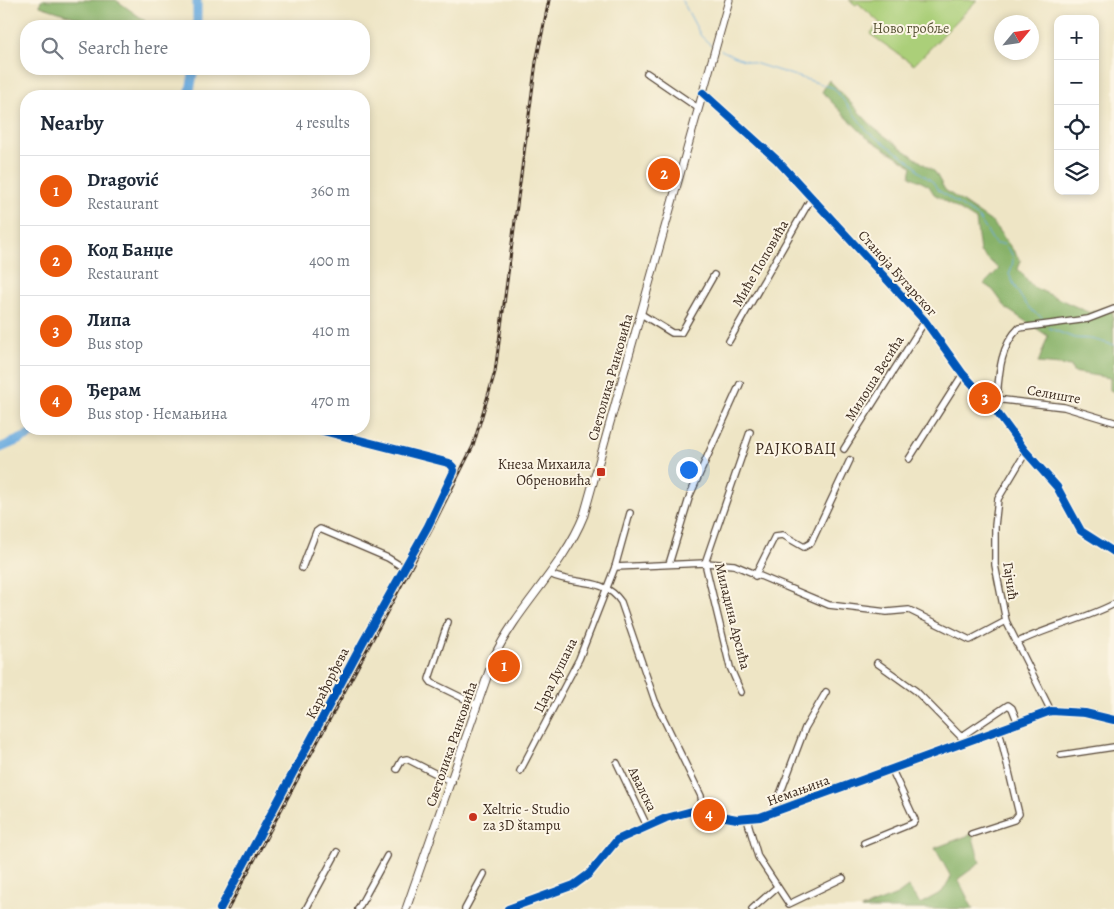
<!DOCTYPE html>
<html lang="en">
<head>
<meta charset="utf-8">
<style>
  body { margin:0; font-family:Alegreya,serif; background:#f6f6f7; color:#1f2937 }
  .controls { position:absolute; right:15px; top:15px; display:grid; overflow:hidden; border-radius:10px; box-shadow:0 2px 8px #0003 }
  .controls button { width:45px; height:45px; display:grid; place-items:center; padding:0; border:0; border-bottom:1px solid #e0e1e3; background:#fff; color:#1f2937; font:25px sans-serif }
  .compass { position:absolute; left:994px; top:15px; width:45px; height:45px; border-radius:50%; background:#fff; box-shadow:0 2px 8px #0003; rotate:61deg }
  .you { position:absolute; left:688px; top:469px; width:18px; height:18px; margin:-12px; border:4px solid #fff; border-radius:50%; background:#1a73e8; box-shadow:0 0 0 8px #1a73e833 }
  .badge { display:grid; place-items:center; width:32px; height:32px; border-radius:50%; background:#ea580c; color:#fff; font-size:16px; font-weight:700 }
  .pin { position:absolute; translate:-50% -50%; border:2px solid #fff; box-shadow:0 1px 5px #0006 }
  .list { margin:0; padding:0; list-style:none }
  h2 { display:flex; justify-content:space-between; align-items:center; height:65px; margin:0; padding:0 20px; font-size:21px }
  h2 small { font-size:16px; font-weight:400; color:#747a83 }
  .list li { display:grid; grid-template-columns:32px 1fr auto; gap:15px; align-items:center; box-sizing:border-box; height:70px; padding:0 20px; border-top:1px solid #e0e1e3 }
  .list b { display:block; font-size:19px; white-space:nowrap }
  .list p { margin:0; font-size:16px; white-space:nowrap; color:#747a83 }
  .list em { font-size:16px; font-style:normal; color:#747a83 }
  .icon { flex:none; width:28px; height:28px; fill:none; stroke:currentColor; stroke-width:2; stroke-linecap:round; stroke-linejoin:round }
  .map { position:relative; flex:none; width:1114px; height:909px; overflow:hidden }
  .search { position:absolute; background:#fff; box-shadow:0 2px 8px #0003; left:20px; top:20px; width:350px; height:55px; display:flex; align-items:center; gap:12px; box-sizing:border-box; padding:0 18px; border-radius:20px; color:#747a83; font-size:19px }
  .panel { position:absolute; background:#fff; box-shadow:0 2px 8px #0003; left:20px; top:90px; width:350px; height:345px; border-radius:20px }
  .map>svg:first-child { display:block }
  .green { fill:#abcf79; stroke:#737c4c }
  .forest { fill:#88b269; stroke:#626e44 }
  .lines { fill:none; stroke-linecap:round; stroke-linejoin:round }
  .stream { stroke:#6cacdf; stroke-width:1 }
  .river { stroke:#6cacdf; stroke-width:9 }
  .minor-casing { stroke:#564637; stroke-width:8 }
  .major-casing { stroke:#564637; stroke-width:9 }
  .minor { stroke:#fff; stroke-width:5.5 }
  .major { stroke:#fff; stroke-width:7 }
  .rail-casing { stroke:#3b2a1e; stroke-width:3 }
  .rail { stroke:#fcf5e5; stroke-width:1; stroke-dasharray:4; stroke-linecap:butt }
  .cycleway-casing { stroke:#fcf5e5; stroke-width:11 }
  .cycleway { stroke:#0057b8; stroke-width:8 }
  .poi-dot { fill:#c8321e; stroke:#fcf5e5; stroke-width:2 }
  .labels { text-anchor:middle; stroke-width:4; stroke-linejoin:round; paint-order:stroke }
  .park-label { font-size:14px; fill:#575335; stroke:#fcf5e5 }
  .street-label { font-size:14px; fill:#3b2a1e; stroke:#fcf5e5 }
  .poi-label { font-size:14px; fill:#3b2a1e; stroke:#fcf5e5; text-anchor:end }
  .quarter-label { font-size:16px; letter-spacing:1px; fill:#3b2a1e; stroke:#fcf5e5 }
</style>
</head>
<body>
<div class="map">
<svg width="1114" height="909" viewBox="0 0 1114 909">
  <rect width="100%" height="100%" fill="#fcf5e5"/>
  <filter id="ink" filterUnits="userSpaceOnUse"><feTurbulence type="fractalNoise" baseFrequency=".02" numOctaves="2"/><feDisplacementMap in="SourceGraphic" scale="10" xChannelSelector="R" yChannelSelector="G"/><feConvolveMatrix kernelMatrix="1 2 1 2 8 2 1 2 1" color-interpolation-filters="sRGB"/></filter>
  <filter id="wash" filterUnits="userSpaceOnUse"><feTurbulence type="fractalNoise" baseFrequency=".0096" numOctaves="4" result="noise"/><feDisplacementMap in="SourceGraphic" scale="20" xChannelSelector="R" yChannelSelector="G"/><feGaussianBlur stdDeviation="1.12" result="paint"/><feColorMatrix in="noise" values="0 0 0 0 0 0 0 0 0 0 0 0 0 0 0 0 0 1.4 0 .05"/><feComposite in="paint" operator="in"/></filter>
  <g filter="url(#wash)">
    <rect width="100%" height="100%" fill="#eee5c5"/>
    <polygon class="green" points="849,0 977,0 914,65 870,34 880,23 858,3 856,5"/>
    <g class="forest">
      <polygon points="41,0 116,0 144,20 149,26 102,26 40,6"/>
      <polygon points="829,80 875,129 935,172 945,190 993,223 1021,261 1018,269 1033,287 1090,313 1103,308 1113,312 1114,392 1110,390 1110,378 1073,372 1071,366 1038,363 1048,336 1007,309 993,290 984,284 999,269 980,252 976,220 934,194 929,186 910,176 912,166 866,137 822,92"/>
      <polygon points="972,834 980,863 958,879 973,909 861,909 897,895 908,887 920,904 942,892 951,877 935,848"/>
    </g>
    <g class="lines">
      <g class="stream">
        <polyline points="682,0 701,36 712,46"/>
        <path d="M721,50L738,58L834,88L868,132L915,165L918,171L933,182L938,190L979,218L995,244H1003C1015,254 1015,260 1009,274C1015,287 1023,304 1035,313C1039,316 1041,315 1044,320"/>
        <polyline points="1049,328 1074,338 1091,339 1114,345"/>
      </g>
      <g class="river">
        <polyline points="197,26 197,0"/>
        <polyline points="189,96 194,69"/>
        <polyline points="0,448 44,429"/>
      </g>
    </g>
  </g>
  <g filter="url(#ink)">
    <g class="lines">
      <defs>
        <g id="minor">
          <polyline points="647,73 698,108"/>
          <polyline points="703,93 777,160 925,321 963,374 990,403 1026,452 1057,487 1081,531 1114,552"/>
          <polyline points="641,314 672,333 681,333 714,275"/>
          <polyline points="729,341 812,197"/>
          <path d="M997,398C999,374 1000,346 1019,328L1088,319L1114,309"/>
          <polyline points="995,399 1064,407 1114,422"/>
          <polyline points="844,449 925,321"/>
          <polyline points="1026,452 998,499 995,526 995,565 1006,621 1051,711"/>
          <polyline points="909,459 963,374"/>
          <polyline points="669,564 690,495 740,384"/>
          <polyline points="615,567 705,563 734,565 829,605 887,612 909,610 970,640 1006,621"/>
          <polyline points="302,568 316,532 320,529 388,558 404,568"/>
          <path d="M550,574C573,586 604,576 621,602L655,701L701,796L703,812"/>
          <polyline points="755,576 775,536 783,535 804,547 811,543 850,460"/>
          <polyline points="448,622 429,679 432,683 477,705"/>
          <path d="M1016,643C1048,627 1083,620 1114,604"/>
          <polyline points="877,663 916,691 966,742"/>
          <polyline points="741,692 730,667 705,563 750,432"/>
          <polyline points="962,736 1008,705 1012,708 1018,723"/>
          <polyline points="1061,755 1114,747"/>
          <polyline points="617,763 647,826"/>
          <polyline points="397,769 402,760 407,759 452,782"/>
          <polyline points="520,771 579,659 615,567 630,513"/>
          <polyline points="776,811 776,805 805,728 826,692"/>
          <polyline points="747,819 758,857 789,904 843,878"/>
          <polyline points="971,834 1014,820 1019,814 999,730"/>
          <polyline points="864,843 913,823 915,820 892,770"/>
          <polyline points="220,909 363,642 428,526 454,471 453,467 449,463 316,429"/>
          <polyline points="306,909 337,852"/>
          <polyline points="358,909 387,856"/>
          <polyline points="465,909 484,874"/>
          <polyline points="508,909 574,885 589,874 617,840 666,818 692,811 737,819 760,817 1051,711 1085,713 1114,720"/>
          <polyline points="752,909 777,887"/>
        </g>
        <path id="major" d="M406,909L494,657C518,606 563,568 584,515L729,0"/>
      </defs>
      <use href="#minor" class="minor-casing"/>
      <use href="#major" class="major-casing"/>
      <use href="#minor" class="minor"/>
      <use href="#major" class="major"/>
      <defs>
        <polyline id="rail" points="228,909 432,528 473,446 495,372 536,62 549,0"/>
      </defs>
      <use href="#rail" class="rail-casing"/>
      <use href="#rail" class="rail"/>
      <defs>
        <g id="cycleway">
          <polyline points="703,93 777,160 925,321 963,374 990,403 1026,452 1057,487 1081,531 1114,552"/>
          <polyline points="220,909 363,642 428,526 454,471 453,467 449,463 316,429"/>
          <polyline points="508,909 574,885 589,874 617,840 666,818 692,811 737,819 760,817 1051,711 1085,713 1114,720"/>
        </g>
      </defs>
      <use href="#cycleway" class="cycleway-casing"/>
      <use href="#cycleway" class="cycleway"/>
    </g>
  </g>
  <g class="poi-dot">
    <rect x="596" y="467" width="10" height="10" rx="2.5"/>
    <circle cx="473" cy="817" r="5"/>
  </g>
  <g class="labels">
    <g class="park-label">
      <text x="911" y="33">Ново гробље</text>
    </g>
    <g class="street-label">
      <text transform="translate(760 263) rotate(-60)" y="5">Миће Поповића</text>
      <text transform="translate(898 273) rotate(48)" y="5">Станоја Бугарског</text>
      <text transform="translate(610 377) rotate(-74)" y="5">Светолика Ранковића</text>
      <text transform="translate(874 378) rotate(-58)" y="5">Милоша Весића</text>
      <text transform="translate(1054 394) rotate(10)" y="5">Селиште</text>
      <text transform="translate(1011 581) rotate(82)" y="5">Гајчић</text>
      <text transform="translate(733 616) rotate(76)" y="5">Миладина Арсића</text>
      <text transform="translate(555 675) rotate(-64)" y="5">Цара Душана</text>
      <text transform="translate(327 683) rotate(-63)" y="5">Карађорђева</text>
      <text transform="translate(451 744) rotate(-71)" y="5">Светолика Ранковића</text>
      <text transform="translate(643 789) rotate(64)" y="5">Авалска</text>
      <text transform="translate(798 790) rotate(-20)" y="5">Немањина</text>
    </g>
    <g class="poi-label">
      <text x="591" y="469">Кнеза Михаила<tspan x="591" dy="16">Обреновића</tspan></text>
      <text x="483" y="814" text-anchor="start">Xeltric - Studio<tspan x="483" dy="16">za 3D štampu</tspan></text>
    </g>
    <g class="quarter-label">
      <text x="796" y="454">РАЈКОВАЦ</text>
    </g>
  </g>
</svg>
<div class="controls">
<button>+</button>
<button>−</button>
<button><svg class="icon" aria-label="locate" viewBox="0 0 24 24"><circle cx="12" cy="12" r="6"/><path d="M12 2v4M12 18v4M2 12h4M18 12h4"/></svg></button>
<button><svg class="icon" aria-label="layers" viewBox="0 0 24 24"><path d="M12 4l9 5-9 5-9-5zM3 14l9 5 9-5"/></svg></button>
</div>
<svg class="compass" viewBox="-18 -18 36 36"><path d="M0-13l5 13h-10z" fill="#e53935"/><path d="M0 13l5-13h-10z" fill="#747a83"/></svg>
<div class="you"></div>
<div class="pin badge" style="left:504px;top:666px">1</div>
<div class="pin badge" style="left:664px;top:174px">2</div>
<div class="pin badge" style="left:985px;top:398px">3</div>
<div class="pin badge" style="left:709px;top:815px">4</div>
<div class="search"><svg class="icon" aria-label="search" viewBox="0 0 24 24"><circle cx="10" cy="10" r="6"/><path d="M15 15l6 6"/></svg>Search here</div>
<section class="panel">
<h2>Nearby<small>4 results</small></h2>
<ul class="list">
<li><span class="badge">1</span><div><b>Dragović</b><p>Restaurant</p></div><em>360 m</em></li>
<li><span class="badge">2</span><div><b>Код Банџе</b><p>Restaurant</p></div><em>400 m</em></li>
<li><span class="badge">3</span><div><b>Липа</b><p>Bus stop</p></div><em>410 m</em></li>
<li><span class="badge">4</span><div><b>Ђерам</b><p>Bus stop · Немањина</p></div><em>470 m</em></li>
</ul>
</section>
</div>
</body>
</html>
